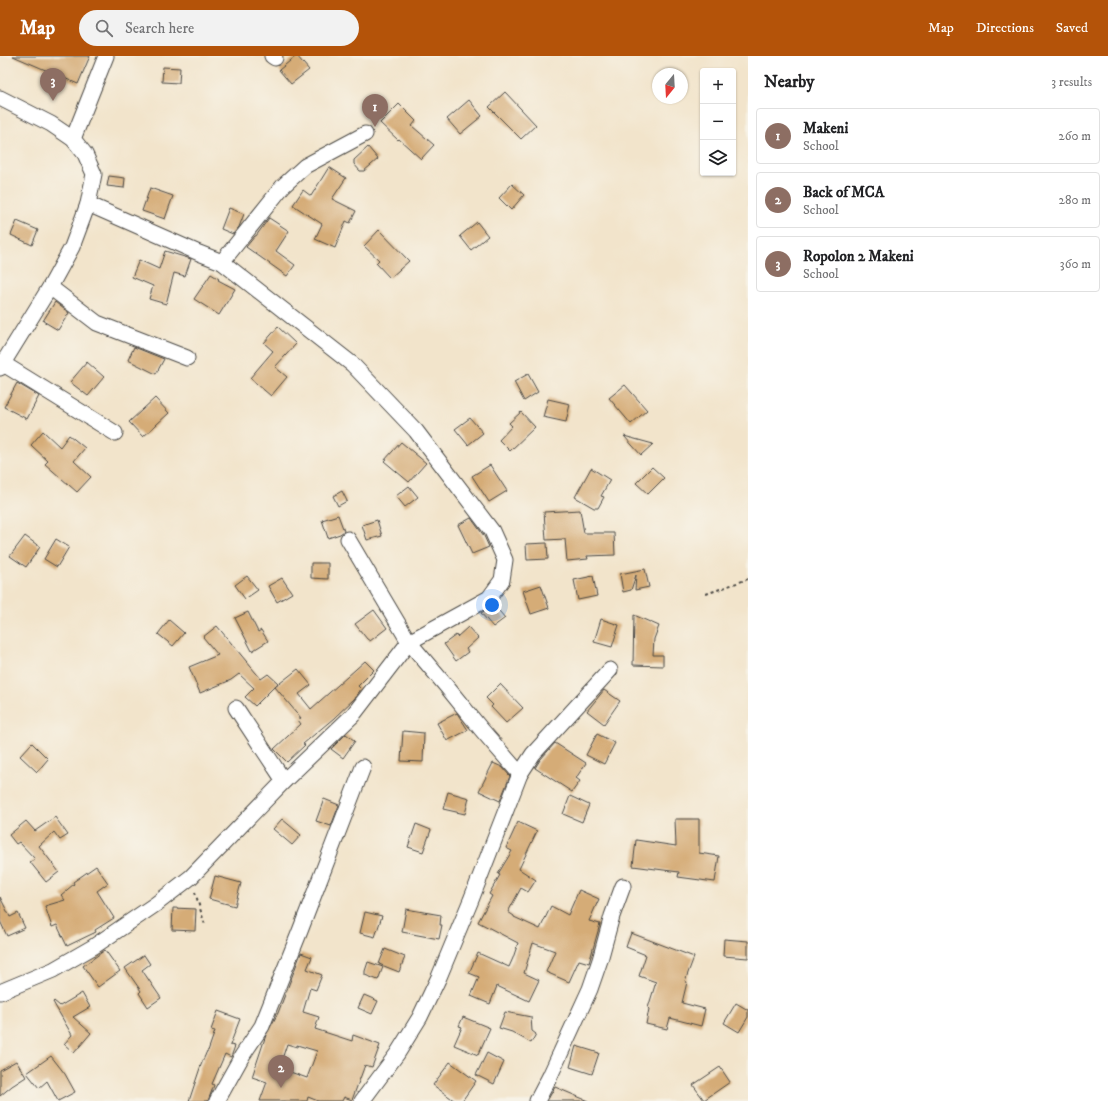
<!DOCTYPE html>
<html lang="en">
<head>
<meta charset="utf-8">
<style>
  body { margin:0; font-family:"IM FELL DW Pica",serif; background:#f2f2f2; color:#202124 }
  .controls { position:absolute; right:12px; top:12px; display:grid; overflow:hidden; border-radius:4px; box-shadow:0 1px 3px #0004 }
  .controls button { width:36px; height:36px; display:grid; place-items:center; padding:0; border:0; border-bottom:1px solid #e0e0e0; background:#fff; color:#202124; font:20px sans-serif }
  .compass { position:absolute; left:652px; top:12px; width:36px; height:36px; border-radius:50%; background:#fff; box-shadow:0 1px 3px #0004; rotate:198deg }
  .you { position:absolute; left:492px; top:549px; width:14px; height:14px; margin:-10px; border:3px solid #fff; border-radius:50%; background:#1a73e8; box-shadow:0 0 0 6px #1a73e833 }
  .badge { display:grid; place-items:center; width:26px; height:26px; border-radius:50%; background:#b45309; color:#fff; font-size:13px; font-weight:700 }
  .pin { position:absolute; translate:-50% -33px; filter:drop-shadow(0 1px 2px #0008) }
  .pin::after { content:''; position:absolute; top:21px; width:14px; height:12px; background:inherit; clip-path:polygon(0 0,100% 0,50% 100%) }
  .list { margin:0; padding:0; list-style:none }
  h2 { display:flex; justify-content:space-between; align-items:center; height:52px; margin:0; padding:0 16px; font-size:17px }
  h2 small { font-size:13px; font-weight:400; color:#757577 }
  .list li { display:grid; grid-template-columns:26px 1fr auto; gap:12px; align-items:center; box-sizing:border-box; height:56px; margin:0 8px 8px; padding:0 8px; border:1px solid #e0e0e0; border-radius:4px }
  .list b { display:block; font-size:15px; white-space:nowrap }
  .list p { margin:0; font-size:13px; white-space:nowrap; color:#757577 }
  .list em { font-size:13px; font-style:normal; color:#757577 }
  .icon { flex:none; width:22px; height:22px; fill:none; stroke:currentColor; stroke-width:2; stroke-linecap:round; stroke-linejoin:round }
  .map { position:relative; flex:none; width:748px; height:1045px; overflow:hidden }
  header { display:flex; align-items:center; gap:24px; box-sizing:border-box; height:56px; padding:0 20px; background:#b45309; color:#fff }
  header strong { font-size:19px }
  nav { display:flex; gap:22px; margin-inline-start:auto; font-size:14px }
  .search { width:280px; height:36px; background:#f2f2f2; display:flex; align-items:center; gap:10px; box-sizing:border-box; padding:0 14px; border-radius:22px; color:#757577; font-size:15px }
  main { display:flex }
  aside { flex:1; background:#fff }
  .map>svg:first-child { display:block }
  .building { fill:#d5ac77; fill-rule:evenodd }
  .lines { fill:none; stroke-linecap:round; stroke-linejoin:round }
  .minor-casing { stroke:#494743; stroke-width:17 }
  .path { stroke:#494743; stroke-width:2; stroke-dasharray:3 3; stroke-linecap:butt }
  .minor { stroke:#fff; stroke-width:15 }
</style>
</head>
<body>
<header>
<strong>Map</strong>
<div class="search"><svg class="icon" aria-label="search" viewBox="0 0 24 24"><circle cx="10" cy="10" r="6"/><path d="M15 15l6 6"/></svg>Search here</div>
<nav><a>Map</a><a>Directions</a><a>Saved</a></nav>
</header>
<main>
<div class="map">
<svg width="748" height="1045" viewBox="0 0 748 1045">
  <rect width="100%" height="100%" fill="#f7f3e8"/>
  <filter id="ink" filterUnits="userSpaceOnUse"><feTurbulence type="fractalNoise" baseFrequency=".025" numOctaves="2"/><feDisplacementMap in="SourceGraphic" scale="8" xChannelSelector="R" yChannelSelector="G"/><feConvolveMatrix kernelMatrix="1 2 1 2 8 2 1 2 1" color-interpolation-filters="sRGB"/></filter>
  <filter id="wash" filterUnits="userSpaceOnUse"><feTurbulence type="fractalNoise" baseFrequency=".012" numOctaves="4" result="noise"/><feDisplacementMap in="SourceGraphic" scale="16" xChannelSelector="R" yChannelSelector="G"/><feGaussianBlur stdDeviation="0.9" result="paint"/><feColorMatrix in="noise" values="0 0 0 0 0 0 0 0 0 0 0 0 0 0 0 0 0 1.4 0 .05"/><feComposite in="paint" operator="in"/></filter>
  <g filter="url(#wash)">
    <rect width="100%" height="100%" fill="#f2e4cb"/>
    <g id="blocks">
      <g class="building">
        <polygon points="13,0 90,0 78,28"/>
        <polygon points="296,0 297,0 309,14 291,28 279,14"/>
        <polygon points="163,11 180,12 179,27 162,26"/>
        <polygon points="505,36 536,69 521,83 489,51"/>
        <polygon points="469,44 482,60 460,78 447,63"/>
        <polygon points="399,48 416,65 412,70 434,89 421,103 399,83 398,84 380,67"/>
        <polygon points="368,91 378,103 364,115 360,115 354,108 354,104"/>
        <polygon points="329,111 346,122 332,143 356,155 350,167 346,165 335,192 315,183 322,168 293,149 303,134 311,140"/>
        <polygon points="109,120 125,122 124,132 107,130"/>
        <polygon points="512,128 524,139 511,154 499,142"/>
        <polygon points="150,132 173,140 165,163 142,155"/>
        <polygon points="229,152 244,158 239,171 233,178 221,173"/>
        <polygon points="269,162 289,175 276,195 295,209 287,220 246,191 255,180 256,180"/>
        <polygon points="17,165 38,174 32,189 11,179"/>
        <polygon points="477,166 488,180 471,194 460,180"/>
        <polygon points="379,174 409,205 390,222 376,207 379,204 364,190"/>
        <polygon points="165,195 191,203 185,220 174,217 166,248 149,243 153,230 132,221 139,204 159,213"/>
        <polygon points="211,218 219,223 218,224 235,233 219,259 194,243"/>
        <polygon points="55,246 69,257 58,274 43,265"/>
        <polygon points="278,271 296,288 275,311 287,321 271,340 250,322 273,295 264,287"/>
        <polygon points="134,291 164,303 156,318 128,304"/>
        <polygon points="87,306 104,321 88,340 70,326"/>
        <polygon points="528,318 538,336 524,345 514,326"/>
        <polygon points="17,327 39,340 27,363 4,351"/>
        <polygon points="625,329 647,354 631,368 609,342"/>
        <polygon points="155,342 169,357 143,381 129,366"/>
        <polygon points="548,343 570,348 566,366 543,361"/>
        <polygon points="521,356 535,371 510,395 499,384 512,370 509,367"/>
        <polygon points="470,362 483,377 468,389 455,373"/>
        <polygon points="43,375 60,391 69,379 85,392 74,405 91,421 77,436 45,408 48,405 31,389"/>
        <polygon points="624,380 653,388 641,399"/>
        <polygon points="401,386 426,407 409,426 384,405"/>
        <polygon points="490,409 507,435 489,446 472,420"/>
        <polygon points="652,411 664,422 648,438 636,427"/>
        <polygon points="591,412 610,424 601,440 604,441 598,452 594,452 575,441"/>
        <polygon points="409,430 418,441 405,451 396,440"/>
        <polygon points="342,435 347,445 338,450 333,440"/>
        <polygon points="580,454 584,477 614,477 615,499 587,500 588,503 567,505 565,483 546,484 544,456"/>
        <polygon points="338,459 344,475 340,478 328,482 322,464"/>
        <polygon points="471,462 484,480 489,491 472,498 458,469"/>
        <polygon points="377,464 382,480 367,484 362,469"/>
        <polygon points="25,480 40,491 26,511 10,500"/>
        <polygon points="56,483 69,491 57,511 44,503"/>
        <polygon points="547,487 548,503 527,504 526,488"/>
        <polygon points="311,507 328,507 328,523 311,522"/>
        <polygon points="645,513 649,531 635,534 636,519 631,534 623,536 620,518"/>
        <polygon points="247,520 258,534 245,543 235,529"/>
        <polygon points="593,520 597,540 578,544 574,524"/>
        <polygon points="282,522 292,537 277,546 268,530"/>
        <polygon points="541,529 549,552 531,558 523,535"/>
        <polygon points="494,549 505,562 493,571 481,557"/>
        <polygon points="374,554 387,572 370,585 367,583 355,568"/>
        <polygon points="248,556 258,576 261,574 268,585 252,595 235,562"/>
        <polygon points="634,559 659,570 654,583 653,599 663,599 663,610 633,609"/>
        <polygon points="601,563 619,569 612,591 594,586"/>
        <polygon points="169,564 184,577 173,590 158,578"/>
        <polygon points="217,570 261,623 268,618 278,627 255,650 245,641 254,632 239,618 231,624 200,637 189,611 218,599 203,581"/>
        <polygon points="468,571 478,582 466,593 468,596 456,605 444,588 456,579 457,581"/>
        <polygon points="365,605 374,614 358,630 361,633 355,642 334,662 303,688 305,689 287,706 274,693 301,668 298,664 301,662 275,631 298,613 311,629 299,638 311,653"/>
        <polygon points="500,628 523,652 506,667 491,651 493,649 486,642"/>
        <polygon points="604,634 620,645 604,668 587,655"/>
        <polygon points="457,657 468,674 447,685 437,667"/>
        <polygon points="403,675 424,677 423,706 401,705"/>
        <polygon points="346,678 355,685 343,702 331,693"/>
        <polygon points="597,678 615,687 604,708 586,699"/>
        <polygon points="32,687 48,703 37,716 20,700"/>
        <polygon points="555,687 586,707 576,722 580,725 572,736 535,712 540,704"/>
        <polygon points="493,707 502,711 510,720 500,745 479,735"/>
        <polygon points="448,736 469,742 465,758 443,753"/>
        <polygon points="570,740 589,749 582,766 563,758"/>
        <polygon points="324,743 339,749 331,770 316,765"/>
        <polygon points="55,761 68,779 60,784 54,776 39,790 59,816 46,826 30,806 35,803 19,786 16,788 9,779 26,765 35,775"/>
        <polygon points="282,763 301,779 292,789 273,773"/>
        <polygon points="675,763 699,763 699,797 719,800 715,826 678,821 679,816 633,810 636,784 676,790"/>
        <polygon points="518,766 537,775 519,813 536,824 528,836 521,832 508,856 514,860 514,861 540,873 551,850 568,859 579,834 599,843 589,865 600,868 589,907 579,904 569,926 546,916 555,895 533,887 524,917 539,924 529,945 497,930 490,948 471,940 479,921 469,917 478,897 509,911 513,902 518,887 478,866 492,840 489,838 500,819 498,818 512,795 506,792"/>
        <polygon points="416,768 431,774 423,796 408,791"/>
        <polygon points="96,810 108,827 97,835 114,862 95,874 96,876 67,890 57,869 52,871 45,850 65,844 61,839 74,828 73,826"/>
        <polygon points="215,820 241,827 235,850 209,843"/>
        <polygon points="0,841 10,861 18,857 25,872 7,880 0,865"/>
        <polygon points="173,852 196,853 195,875 172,874"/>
        <polygon points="406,853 441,859 440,869 442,869 439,883 402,876"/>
        <polygon points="365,856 382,860 375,881 360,877"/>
        <polygon points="631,877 694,901 685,925 687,926 682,947 705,953 701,970 670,962 667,973 646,968 649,953 648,952 656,926 639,920 646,899 626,891"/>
        <polygon points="724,883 748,885 748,902 723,900"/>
        <polygon points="385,893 405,901 399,916 379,908"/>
        <polygon points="105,894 120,915 98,931 83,910"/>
        <path d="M301,897L312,901L307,913L322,919L316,934L310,932L303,956L319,961L315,973L352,985L353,979L380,989L372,1011L365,1009L352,1044L344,1041L342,1045H318L308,1041L307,1045H260L267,1026L252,1021L266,979L278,957ZM287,988L297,991V989L317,995L307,1022L279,1012Z"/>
        <polygon points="144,899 150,908 142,914 161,942 148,951 139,937 141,935 125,912"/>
        <polygon points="368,906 383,911 378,924 365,919 365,915"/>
        <polygon points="82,937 90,951 73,961 91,977 74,997 64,988 72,979 53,946 54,945 60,950"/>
        <polygon points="364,939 378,945 372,958 358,952"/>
        <polygon points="736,947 748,954 748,961 739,976 724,967"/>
        <polygon points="218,955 240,963 230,989 235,990 231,1001 225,998 212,1028 214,1029 208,1045 189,1045 201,1009 207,995 208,995 215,975 211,974"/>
        <polygon points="505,956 531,961 532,975 536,978 531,987 512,976 499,972"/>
        <polygon points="463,961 490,972 478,999 454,989 462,971 459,970"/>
        <polygon points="576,990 599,997 592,1018 570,1011"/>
        <polygon points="487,997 504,1006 494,1028 476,1019"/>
        <polygon points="51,1000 65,1018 75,1036 58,1045 47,1025 39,1032 27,1017"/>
        <polygon points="16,1005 26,1021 12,1030 0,1040 0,1014"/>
        <polygon points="450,1006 476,1025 462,1045 455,1045 433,1029"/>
        <polygon points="720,1011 730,1026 704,1044 693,1029"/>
        <polygon points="555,1031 588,1045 547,1045"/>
      </g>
    </g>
  </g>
  <g filter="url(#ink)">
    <use href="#blocks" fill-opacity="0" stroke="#494743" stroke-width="1"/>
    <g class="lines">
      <defs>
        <g id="minor">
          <polyline points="272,0 275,2"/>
          <polyline points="0,42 51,68 73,83 85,98 94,118 88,148 72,191 50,231 0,312"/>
          <polyline points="73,83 106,0"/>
          <polyline points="222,206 283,130 305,110 365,78"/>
          <polyline points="50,231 97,267 187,302"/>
          <polyline points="2,307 115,377"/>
          <polyline points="348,483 409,586 447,631 481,673 520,718"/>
          <polyline points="236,652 284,725"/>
          <polyline points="0,936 53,914 93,891 156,848 191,821 284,725 353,659 409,586 489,542 502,524 505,504 492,475 416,375 352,308 222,206 199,197 88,148"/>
          <polyline points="217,1045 242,1000 262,970 300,875 363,711"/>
          <polyline points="362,1045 397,998 420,961 439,921 471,844 520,718 533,698 610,614"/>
          <polyline points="537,1045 550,1020 590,933 600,904 612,860 623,830"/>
        </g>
      </defs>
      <use href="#minor" class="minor-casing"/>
      <g class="path">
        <polyline points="706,538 748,523"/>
        <polyline points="195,836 205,869"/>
      </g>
      <use href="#minor" class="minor"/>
    </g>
  </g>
</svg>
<div class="controls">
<button>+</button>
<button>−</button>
<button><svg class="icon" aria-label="layers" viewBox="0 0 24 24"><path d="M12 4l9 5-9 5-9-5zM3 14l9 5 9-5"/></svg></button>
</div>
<svg class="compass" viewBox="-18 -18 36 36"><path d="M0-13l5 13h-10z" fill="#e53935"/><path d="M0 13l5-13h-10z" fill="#757577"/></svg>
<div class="you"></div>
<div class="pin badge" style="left:375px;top:71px;background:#8d6e63">1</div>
<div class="pin badge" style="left:281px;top:1032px;background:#8d6e63">2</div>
<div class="pin badge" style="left:53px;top:45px;background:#8d6e63">3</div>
</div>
<aside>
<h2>Nearby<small>3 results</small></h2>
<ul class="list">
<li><span class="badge" style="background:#8d6e63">1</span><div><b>Makeni</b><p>School</p></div><em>260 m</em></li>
<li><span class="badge" style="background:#8d6e63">2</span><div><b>Back of MCA</b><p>School</p></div><em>280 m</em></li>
<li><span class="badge" style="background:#8d6e63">3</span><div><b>Ropolon 2 Makeni</b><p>School</p></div><em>360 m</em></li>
</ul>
</aside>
</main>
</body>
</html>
